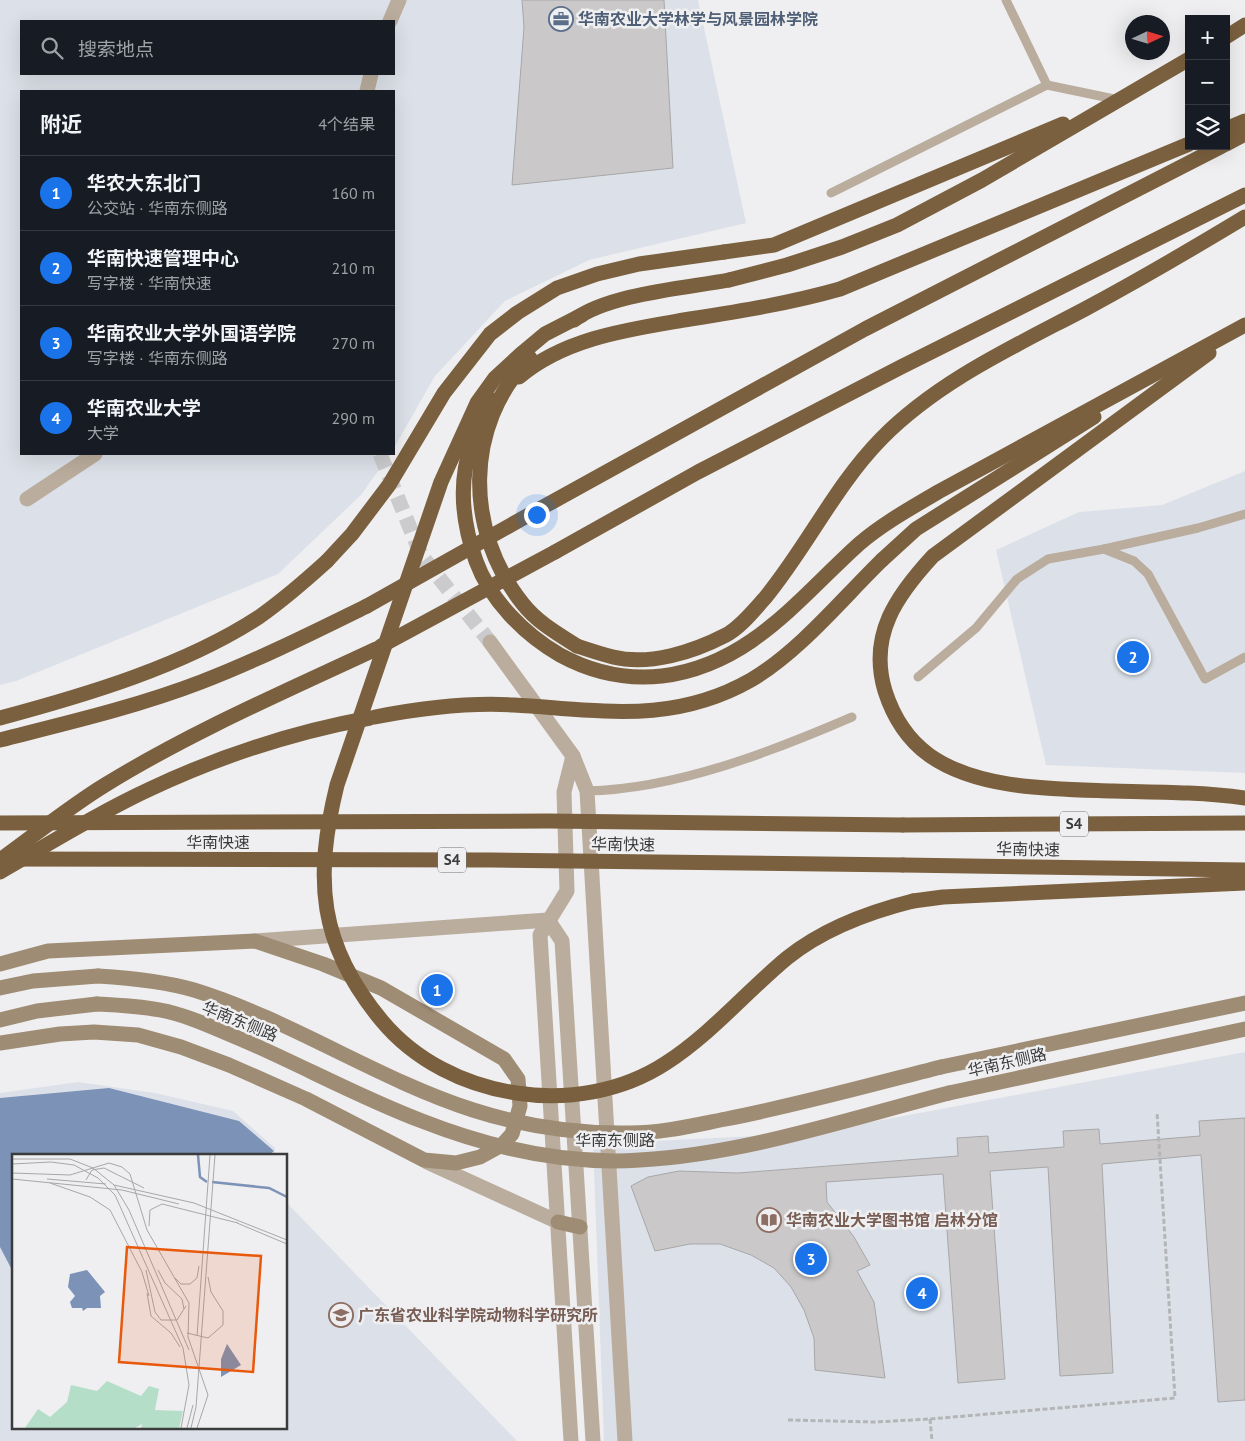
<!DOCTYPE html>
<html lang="zh">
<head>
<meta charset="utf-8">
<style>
  body { margin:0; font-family:"PT Sans","Noto Sans SC",sans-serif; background:#242831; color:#f1f3f6 }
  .controls { position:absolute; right:15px; top:15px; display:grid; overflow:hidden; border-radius:0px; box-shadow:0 5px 20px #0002 }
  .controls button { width:45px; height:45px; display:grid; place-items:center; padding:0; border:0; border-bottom:1px solid #363941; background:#171b24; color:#f1f3f6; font:25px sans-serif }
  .compass { position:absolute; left:1125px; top:15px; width:45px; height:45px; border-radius:50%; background:#171b24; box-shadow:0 5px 20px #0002; rotate:86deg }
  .you { position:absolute; left:536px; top:514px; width:18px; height:18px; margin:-12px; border:4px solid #fff; border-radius:50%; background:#1a73e8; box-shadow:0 0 0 8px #1a73e833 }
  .badge { display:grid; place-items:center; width:32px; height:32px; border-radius:50%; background:#1a73e8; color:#fff; font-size:16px; font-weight:700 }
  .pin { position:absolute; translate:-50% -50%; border:2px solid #fff; box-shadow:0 1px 5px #0006 }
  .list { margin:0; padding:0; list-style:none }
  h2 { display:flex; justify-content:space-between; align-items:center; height:65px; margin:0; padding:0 20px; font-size:21px }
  h2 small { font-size:16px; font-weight:400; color:#9ea1a6 }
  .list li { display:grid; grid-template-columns:32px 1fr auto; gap:15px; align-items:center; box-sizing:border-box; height:75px; padding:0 20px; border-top:1px solid #363941 }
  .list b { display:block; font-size:19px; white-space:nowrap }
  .list p { margin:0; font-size:16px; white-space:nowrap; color:#9ea1a6 }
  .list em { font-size:16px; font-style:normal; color:#9ea1a6 }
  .icon { flex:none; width:28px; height:28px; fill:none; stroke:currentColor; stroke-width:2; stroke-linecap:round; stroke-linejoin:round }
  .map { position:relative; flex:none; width:1245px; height:1441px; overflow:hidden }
  .search { position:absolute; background:#171b24; box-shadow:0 5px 20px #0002; left:20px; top:20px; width:375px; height:55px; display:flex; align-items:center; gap:12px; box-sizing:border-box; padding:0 18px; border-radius:0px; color:#9ea1a6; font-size:19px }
  .panel { position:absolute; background:#171b24; box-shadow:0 5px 20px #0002; left:20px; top:90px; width:375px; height:365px; border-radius:0px }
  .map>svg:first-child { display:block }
  .built { fill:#dce1e9; fill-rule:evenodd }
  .water { fill:#7d92b7 }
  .building { fill:#cac8c9; stroke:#a8a7a8 }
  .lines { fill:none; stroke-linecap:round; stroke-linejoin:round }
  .street-tunnel { stroke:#cbcbcd; stroke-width:15; stroke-dasharray:15 8; stroke-linecap:butt }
  .path { stroke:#b4b5b6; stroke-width:3; stroke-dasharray:5 2.5; stroke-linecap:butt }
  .lane { stroke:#baad9d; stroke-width:9 }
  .street { stroke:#baad9d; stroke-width:15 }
  .secondary { stroke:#9f8c74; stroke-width:15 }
  .highway { stroke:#7a603e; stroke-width:15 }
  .secondary-bridge { stroke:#9f8c74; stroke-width:15 }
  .highway-bridge { stroke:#7a603e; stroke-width:15 }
  .labels { text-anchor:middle; stroke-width:5; stroke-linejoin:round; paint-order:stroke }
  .shield { fill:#efeff1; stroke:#707172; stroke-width:1 }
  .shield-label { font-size:15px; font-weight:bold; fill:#3a3b3b }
  .service-label { font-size:16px; font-weight:bold; fill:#4e5e75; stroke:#efeff1; text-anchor:start }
  .street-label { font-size:16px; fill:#3a3b3b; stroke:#efeff1 }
  .education-label { font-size:16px; font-weight:bold; fill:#785e54; stroke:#efeff1; text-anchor:start }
  .inset-river { fill:none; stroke:#7d92b7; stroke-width:2.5 }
  .inset-road { fill:none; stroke:#a7a7a8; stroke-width:1 }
  .view { fill:#e8590c; fill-opacity:0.15; stroke:#e8590c; stroke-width:2.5 }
  .inset-edge { fill:none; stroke:#3a3b3b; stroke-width:2.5 }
</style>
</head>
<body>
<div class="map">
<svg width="1245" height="1441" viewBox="0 0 1245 1441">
  <rect width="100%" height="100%" fill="#efeff1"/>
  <g class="built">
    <path d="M0,0H698L746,223L589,260L505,301L435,376L394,448V91H21V454H390L361,495L278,574L16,681L0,685ZM21,21H394V74H21Z"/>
    <polygon points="1245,471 1245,773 1046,765 996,550 1079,512 1162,505"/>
    <polygon points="1245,1052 1245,1441 604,1441 593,1144 813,1133"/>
    <polygon points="78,1082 155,1093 233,1111 275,1148 274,1155 14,1155 14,1427 286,1427 286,1202 517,1441 0,1441 0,1093"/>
  </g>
  <polygon class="water" points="109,1088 239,1121 274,1151 269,1155 14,1155 12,1270 0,1247 0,1098"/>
  <g class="building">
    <polygon points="522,0 664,0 673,168 512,185 524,27"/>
    <polygon points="1245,1118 1245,1400 1218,1402 1201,1155 1102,1164 1113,1373 1060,1376 1048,1167 990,1171 1005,1379 958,1383 943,1174 826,1182 827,1202 854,1237 870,1265 857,1271 874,1302 885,1378 815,1370 814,1338 804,1310 791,1287 774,1268 751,1255 720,1244 690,1244 655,1251 631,1186 648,1177 679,1171 738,1173 958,1156 957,1138 988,1136 989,1153 1064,1147 1063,1131 1099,1129 1100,1144 1200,1136 1199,1121"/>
  </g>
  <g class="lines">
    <polyline class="street-tunnel" points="380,454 421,555 490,642"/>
    <g class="path">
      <polyline points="930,1419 932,1441"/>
      <polyline points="788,1420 875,1422 930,1419 1175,1398 1157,1112"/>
    </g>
    <g class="lane">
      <polyline points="1006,0 1047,85"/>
      <polyline points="831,193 1047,85 1119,100"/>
      <polyline points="1104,549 1134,561 1148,574 1205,679 1245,657"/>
      <polyline points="918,677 976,628 1017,579 1048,559 1104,549 1198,528 1245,514"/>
      <path d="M587,791C676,789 771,752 852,717"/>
    </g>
    <g class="street">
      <polyline points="390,21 399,0"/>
      <polyline points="367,91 371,74"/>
      <polyline points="27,499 95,454"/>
      <polyline points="490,642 573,756 587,791 625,1441"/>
      <polyline points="548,920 562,941 593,1441"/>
      <polyline points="255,941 548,920"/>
      <polyline points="427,1162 558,1222"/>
      <polyline points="571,1441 540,935 567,891 564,792 573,756"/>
    </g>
    <g class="secondary">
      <polyline points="0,964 48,951 255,941 323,964 381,988 504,1059 518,1079 520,1106 512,1134 502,1145 480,1157 456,1163 424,1160 306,1099 229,1065 181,1047 138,1035 94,1032 60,1034 0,1043"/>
      <polyline points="0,988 33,981 98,976"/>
      <polyline points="0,1020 37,1011 97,1004"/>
      <polyline points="941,1067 1245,1003"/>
      <polyline points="949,1093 1245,1029"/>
      <polyline points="558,1222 580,1227"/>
    </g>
    <g class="highway">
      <polyline points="1226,37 1245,25"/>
      <polyline points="1226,129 1245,121"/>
      <polyline points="1226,144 1245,134"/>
      <polyline points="724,252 774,245 1063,124"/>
      <polyline points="729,280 787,265 842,247 897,225 982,180 1189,59"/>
      <path d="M1209,353L933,556C897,595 868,635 885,691C893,716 907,739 929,755C978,790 1055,789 1113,791C1157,792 1201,792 1245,798"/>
      <path d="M519,377C566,337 632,329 690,319C741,311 791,303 840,289L1189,144"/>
      <path d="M496,400C458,449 456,505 476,561C490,600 525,635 560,655C593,673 625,680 662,676C750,665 798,599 859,544C882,524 911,508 938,492L1245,325"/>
      <polyline points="534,512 865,329 1222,146"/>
      <polyline points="555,552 698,472 901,367 1245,195"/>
      <polyline points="882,560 916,529 1094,417"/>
      <path d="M577,646C589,650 601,654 613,657C650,666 693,652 726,635C741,627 754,610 765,598C807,547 835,486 881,439C938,381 1015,346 1085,309C1139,280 1192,249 1245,217"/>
      <path d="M0,718C86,695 184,666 259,617C283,600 305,581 327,561"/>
      <path d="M0,740C67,723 136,707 201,682C258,660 312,633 367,606"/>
      <polyline points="903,825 1245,823"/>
      <path d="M0,860C35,835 69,807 105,785C191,732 284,692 376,649"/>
      <polyline points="903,865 1245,870"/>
      <path d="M0,872C49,844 98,813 150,789C220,756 294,732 370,718"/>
      <polyline points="913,901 943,897 1245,883"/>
    </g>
    <g class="secondary-bridge">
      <path d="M98,976C130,978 163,981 194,990C291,1020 377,1079 473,1110C523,1126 579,1134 630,1133C663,1133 695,1125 726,1119C798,1105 870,1085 941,1067"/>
      <path d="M97,1004C118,1005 139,1006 160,1010C188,1015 216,1029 243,1040C303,1066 361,1098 422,1121C491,1148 566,1165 640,1160C745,1154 848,1119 949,1093"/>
    </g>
    <g class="highway-bridge">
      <path d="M582,315L545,334L521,354L495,378L477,403L441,482L337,785C314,879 318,944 382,1021C448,1100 579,1120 666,1063C711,1034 746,992 787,958C823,929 869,912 913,901"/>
      <path d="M574,320C608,294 686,288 729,280"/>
      <path d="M530,358C463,425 465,532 523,604C537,622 558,634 577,646"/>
      <polyline points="327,561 352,534 389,485 444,393 490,334 517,313 557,288 597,274 639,264 724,252"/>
      <polyline points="367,606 534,512"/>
      <polyline points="381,646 555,552"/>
      <path d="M375,717C421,708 467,702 514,705C600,710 672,725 751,680C800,651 842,599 882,560"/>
      <polyline points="0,823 547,821 903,825"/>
      <polyline points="0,859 492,860 903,865"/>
    </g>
  </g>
  <defs>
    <symbol id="office-ring" viewBox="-11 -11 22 22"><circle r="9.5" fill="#efeff1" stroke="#5c6f8a" stroke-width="1.5"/><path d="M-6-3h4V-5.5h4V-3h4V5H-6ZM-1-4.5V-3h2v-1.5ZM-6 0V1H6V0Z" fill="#5c6f8a"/></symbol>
    <symbol id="library-ring" viewBox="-11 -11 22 22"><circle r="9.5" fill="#efeff1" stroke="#8d6e63" stroke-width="1.5"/><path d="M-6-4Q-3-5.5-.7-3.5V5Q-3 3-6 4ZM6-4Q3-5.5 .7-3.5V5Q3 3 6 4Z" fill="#8d6e63"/></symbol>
    <symbol id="university-ring" viewBox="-11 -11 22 22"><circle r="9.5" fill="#efeff1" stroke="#8d6e63" stroke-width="1.5"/><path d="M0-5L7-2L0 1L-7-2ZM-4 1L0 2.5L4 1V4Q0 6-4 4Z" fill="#8d6e63"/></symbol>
  </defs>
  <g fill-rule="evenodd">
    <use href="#office-ring" x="547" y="5" width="28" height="28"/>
    <use href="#library-ring" x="755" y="1206" width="28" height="28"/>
    <use href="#university-ring" x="327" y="1301" width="28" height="28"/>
  </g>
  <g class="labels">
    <g class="shield">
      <rect x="1060" y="811.5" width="28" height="25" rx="4"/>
      <rect x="438" y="847.5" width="28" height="25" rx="4"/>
    </g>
    <g class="shield-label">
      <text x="1074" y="829">S4</text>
      <text x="452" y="865">S4</text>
    </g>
    <g class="service-label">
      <text x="578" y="25">华南农业大学林学与风景园林学院</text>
    </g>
    <g class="street-label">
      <text x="218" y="848">华南快速</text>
      <text transform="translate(623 844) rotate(1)" y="6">华南快速</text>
      <text transform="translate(1028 849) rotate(1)" y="6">华南快速</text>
      <text transform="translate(240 1021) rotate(22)" y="6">华南东侧路</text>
      <text transform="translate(1007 1062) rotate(-13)" y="6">华南东侧路</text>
      <text x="615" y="1146">华南东侧路</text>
    </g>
    <g class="education-label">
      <text x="786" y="1226">华南农业大学图书馆 启林分馆</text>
      <text x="358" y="1321">广东省农业科学院动物科学研究所</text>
    </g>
  </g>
  <g transform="translate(12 1154)">
    <rect width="275" height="275" fill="#efeff1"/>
    <path d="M95,227L129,242L137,232L147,235L143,256L171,257L167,274H129L130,270L123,274H13L26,255L38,263L55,248L59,231L85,237Z" fill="#b5dec9"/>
    <path d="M75,116L93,138L88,142L89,154H75L71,157L70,154H60L58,148L63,142L56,133L58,120ZM215,190L229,211L209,223V205Z" fill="#7d92b7"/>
    <path class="inset-river" d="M186,1L188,23L195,28M200,28L257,34L275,43"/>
    <path class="inset-road" d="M0,5H58L81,14L102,31L117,56L177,196M0,10L39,8L62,11L86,24L103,41L171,194L177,231L169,274M0,19L58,21L97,9L110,13L118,20L135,76L177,149L176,183L196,241L185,274M0,25L110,36L167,50M35,25L94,30M74,26L80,16L92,14L132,34M38,29L78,43L98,56L130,118L137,142M102,31L182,49L275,86M225,69L275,90M137,72L138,56L150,50L226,69M134,116L143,158L149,166H165L174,152M146,116L153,129L170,145L172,155M163,124L169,130H178L185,124L187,112M135,139L139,162L159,179L168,193M175,179L196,184L211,171V157L199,138L196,123M185,182L198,1M175,274L181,251M179,274L184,253L203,1"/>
    <path class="view" d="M115,93L249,102L241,218L107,208Z"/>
    <rect width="275" height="275" class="inset-edge"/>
  </g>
</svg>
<div class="controls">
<button>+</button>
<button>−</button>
<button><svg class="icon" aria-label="layers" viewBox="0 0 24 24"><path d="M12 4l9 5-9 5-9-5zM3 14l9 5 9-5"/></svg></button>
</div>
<svg class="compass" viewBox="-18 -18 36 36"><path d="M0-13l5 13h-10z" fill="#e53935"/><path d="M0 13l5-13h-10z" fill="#9ea1a6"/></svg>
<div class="you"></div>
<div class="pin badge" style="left:437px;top:990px">1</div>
<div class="pin badge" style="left:1133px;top:657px">2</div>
<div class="pin badge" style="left:811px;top:1259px">3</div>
<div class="pin badge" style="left:922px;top:1293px">4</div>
<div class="search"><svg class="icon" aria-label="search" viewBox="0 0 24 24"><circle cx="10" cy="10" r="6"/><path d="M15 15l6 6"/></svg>搜索地点</div>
<section class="panel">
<h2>附近<small>4个结果</small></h2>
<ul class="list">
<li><span class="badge">1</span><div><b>华农大东北门</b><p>公交站 · 华南东侧路</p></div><em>160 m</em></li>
<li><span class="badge">2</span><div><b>华南快速管理中心</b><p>写字楼 · 华南快速</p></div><em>210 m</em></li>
<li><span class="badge">3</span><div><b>华南农业大学外国语学院</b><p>写字楼 · 华南东侧路</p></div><em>270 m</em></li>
<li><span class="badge">4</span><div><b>华南农业大学</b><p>大学</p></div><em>290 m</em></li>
</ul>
</section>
</div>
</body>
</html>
